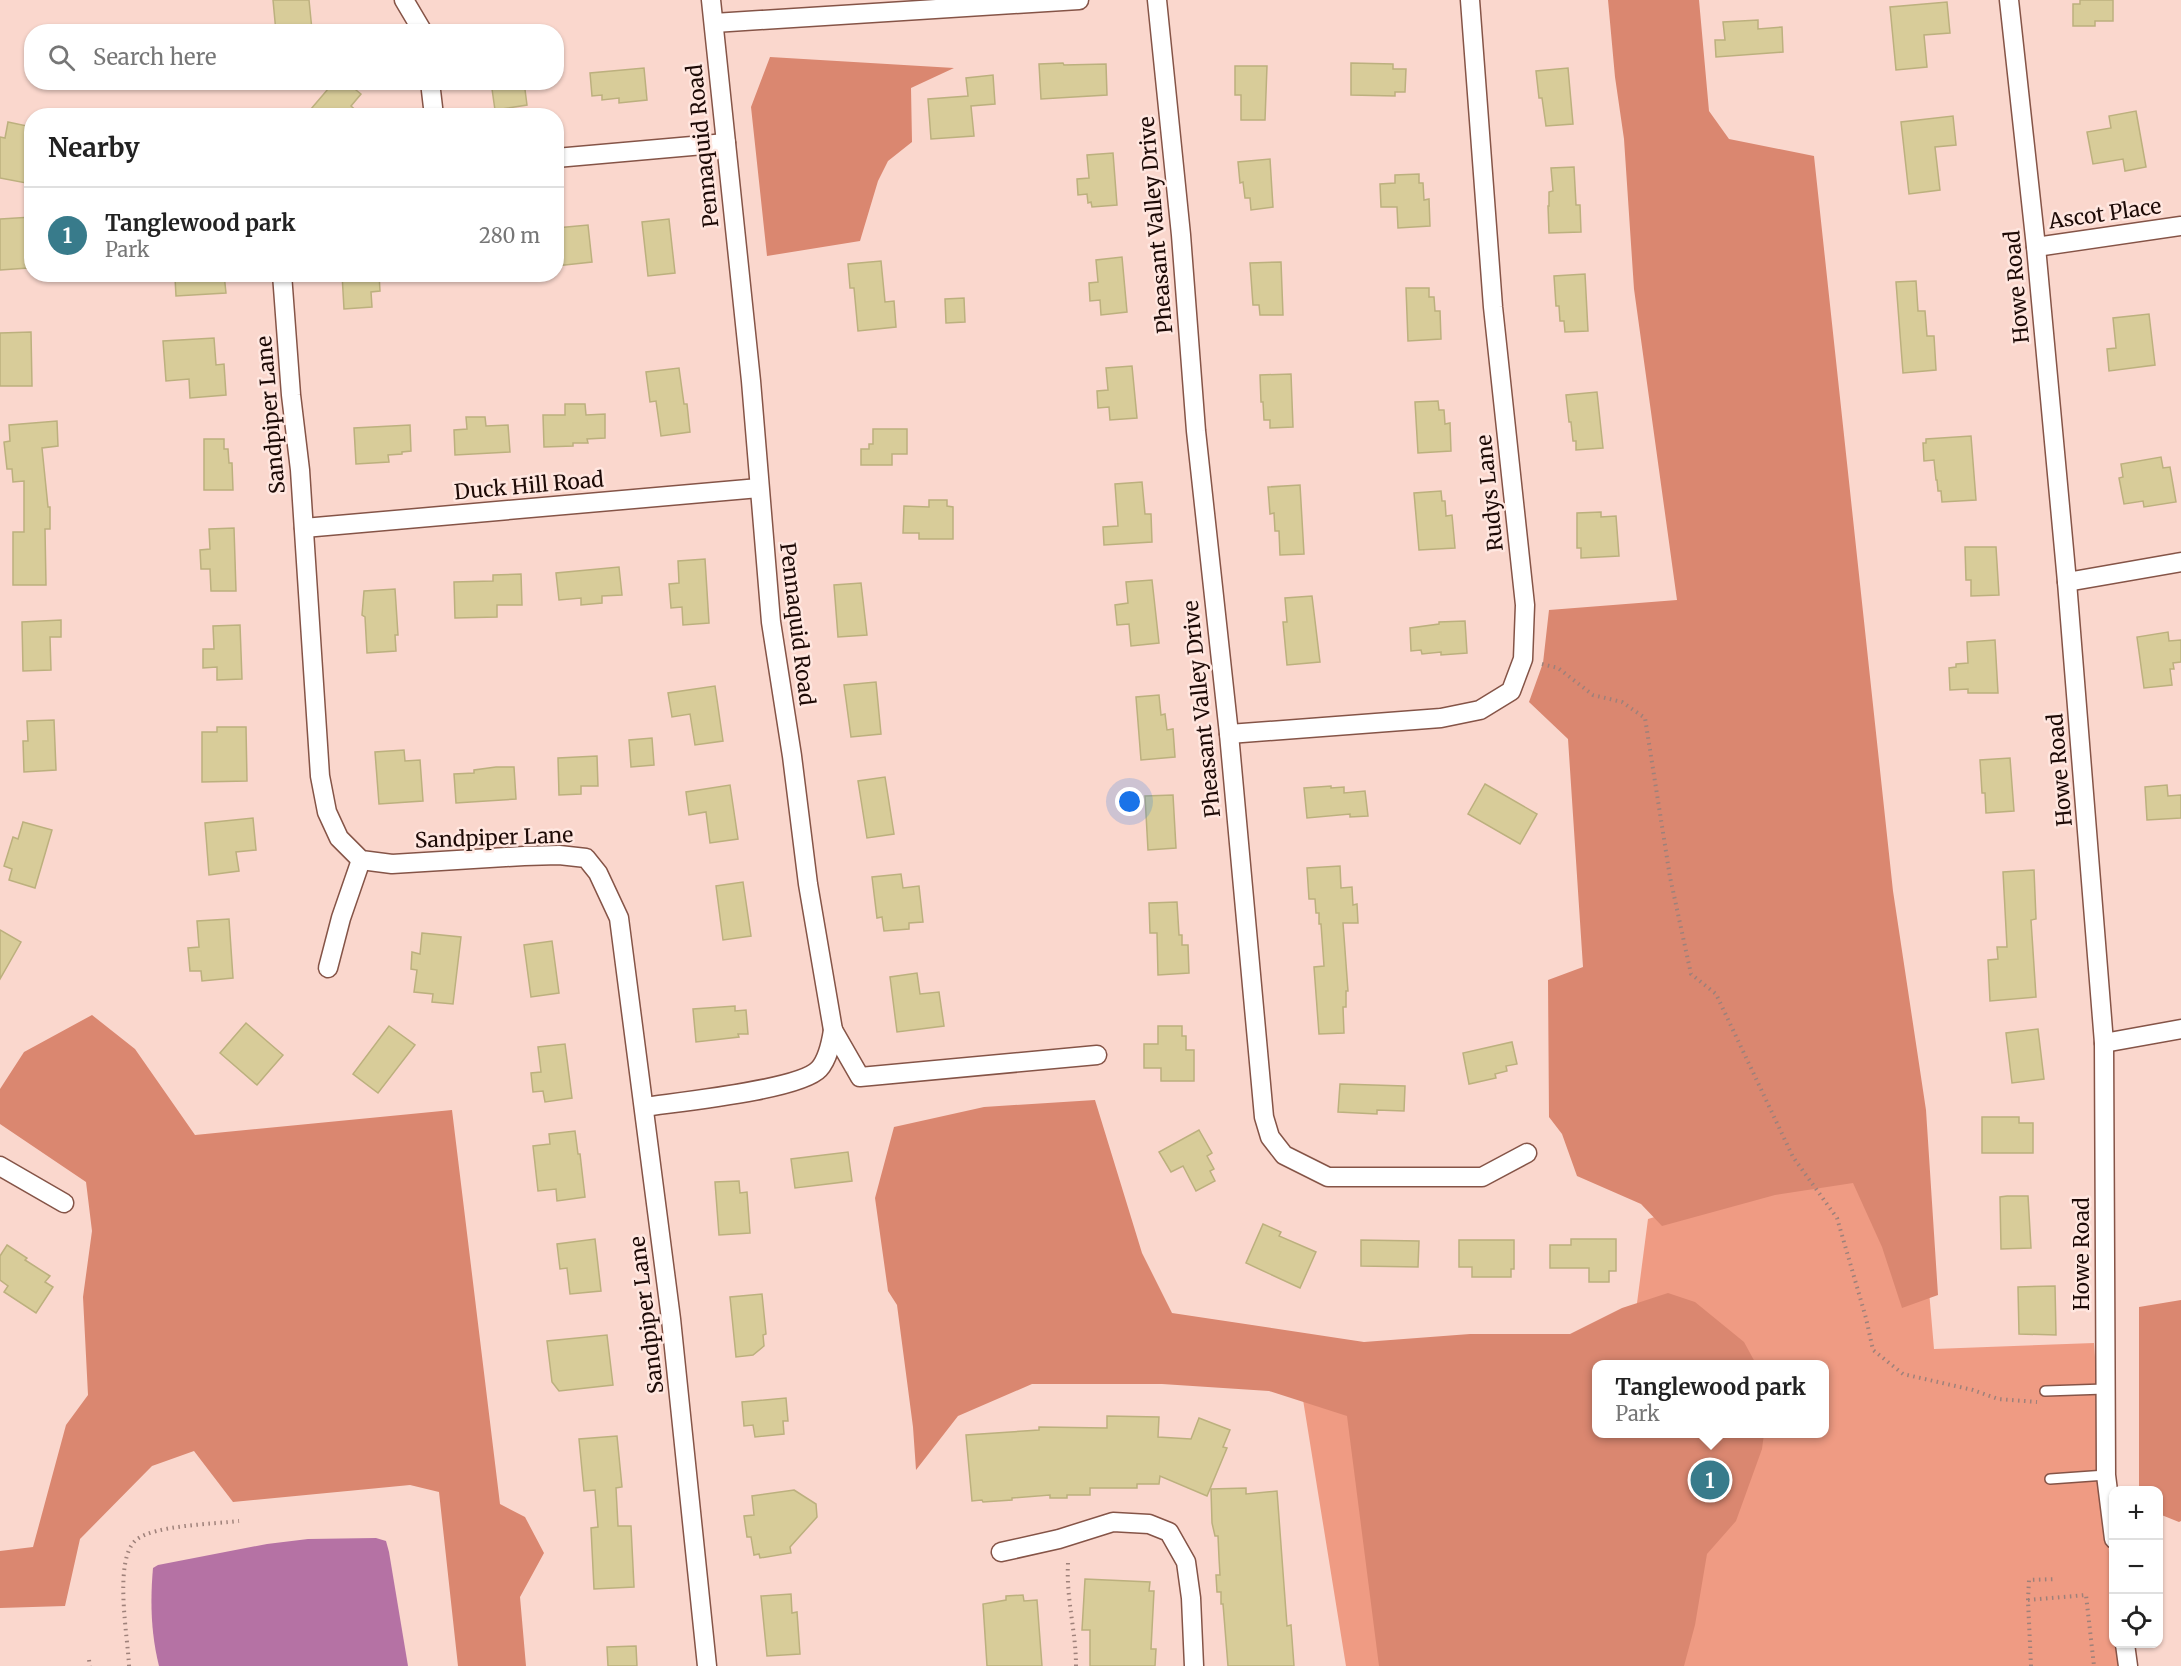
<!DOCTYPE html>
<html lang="en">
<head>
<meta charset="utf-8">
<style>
  body { margin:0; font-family:Merriweather,serif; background:#f2f2f2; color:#222 }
  .controls { position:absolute; right:18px; bottom:18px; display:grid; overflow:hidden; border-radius:12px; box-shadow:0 2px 4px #0004 }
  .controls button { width:54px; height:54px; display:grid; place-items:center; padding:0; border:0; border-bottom:2px solid #e0e0e0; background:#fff; color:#222; font:30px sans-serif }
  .you { position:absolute; left:1130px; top:802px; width:21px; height:21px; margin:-15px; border:4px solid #fff; border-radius:50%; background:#1a73e8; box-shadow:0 0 0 9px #1a73e833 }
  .badge { display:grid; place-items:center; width:39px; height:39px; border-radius:50%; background:#387b8b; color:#fff; font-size:20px; font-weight:700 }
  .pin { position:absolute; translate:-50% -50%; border:3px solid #fff; box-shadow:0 2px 6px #0006 }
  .popup { position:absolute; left:1592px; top:1360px; width:237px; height:78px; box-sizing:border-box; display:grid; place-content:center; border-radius:12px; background:#fff; filter:drop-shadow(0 2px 4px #0005); font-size:20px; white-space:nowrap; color:#767676 }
  .popup b { font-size:22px; color:#222 }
  .popup::after { content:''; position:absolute; left:50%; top:100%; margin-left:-12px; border:12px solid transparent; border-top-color:#fff }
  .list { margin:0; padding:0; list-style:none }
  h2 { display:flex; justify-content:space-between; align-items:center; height:78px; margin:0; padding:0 24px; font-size:26px }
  h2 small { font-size:20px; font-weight:400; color:#767676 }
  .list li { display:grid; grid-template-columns:39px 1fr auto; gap:18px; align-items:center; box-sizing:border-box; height:96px; padding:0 24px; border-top:2px solid #e0e0e0 }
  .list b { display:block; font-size:22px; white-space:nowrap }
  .list p { margin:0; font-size:20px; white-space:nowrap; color:#767676 }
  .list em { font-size:20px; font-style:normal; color:#767676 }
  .icon { flex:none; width:33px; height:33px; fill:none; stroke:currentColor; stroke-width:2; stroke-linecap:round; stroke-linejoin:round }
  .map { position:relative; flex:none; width:2181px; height:1666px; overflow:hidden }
  .search { position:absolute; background:#fff; box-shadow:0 2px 4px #0004; left:24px; top:24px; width:540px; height:66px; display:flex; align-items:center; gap:15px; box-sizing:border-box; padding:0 21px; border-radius:24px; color:#767676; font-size:22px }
  .panel { position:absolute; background:#fff; box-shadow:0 2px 4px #0004; left:24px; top:108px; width:540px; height:174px; border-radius:24px }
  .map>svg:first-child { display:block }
  .green { fill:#ef9b83; fill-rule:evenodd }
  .forest { fill:#da8770 }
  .water { fill:#b572a4 }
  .building { fill:#d8cc99; stroke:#bcb07e; stroke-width:1.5 }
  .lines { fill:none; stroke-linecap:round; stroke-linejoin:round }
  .service-casing { stroke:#855447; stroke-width:12 }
  .minor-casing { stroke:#855447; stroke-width:21 }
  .path { stroke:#9e817a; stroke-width:4; stroke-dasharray:1.5 4.5; stroke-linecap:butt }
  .service { stroke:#fff; stroke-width:9 }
  .minor { stroke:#fff; stroke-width:18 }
  .labels { text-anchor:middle; stroke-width:5; stroke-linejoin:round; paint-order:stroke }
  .street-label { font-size:21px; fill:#1d0a06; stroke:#ffe7e0 }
</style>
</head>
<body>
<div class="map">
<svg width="2181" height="1666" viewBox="0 0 2181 1666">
  <rect width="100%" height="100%" fill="#fad7cd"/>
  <path class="green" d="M1916,1139L1934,1349L2094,1343L2113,1609L2114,1644H2116L2118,1666H1346L1295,1350L1631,1349L1648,1219ZM1596,1364H1824V1434H1596Z"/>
  <g class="forest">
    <polygon points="1608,0 1699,0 1709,111 1729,139 1814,156 1893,891 1926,1110 1938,1295 1902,1308 1882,1247 1853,1183 1775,1195 1662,1226 1641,1204 1577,1176 1562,1134 1549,1117 1548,980 1583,967 1568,739 1529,702 1543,663 1549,610 1677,600 1634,289 1624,139 1615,77"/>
    <polygon points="770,57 954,68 911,88 912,142 888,161 878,181 860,241 767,256 751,107"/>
    <polygon points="92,1015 135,1049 195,1135 452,1110 500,1504 525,1517 544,1553 520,1597 526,1666 458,1666 439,1492 410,1485 233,1502 194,1451 152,1466 80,1539 65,1606 0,1608 0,1551 33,1547 66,1425 88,1395 83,1297 92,1231 86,1182 0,1124 0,1089 24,1052"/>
    <polygon points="1095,1100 1142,1253 1172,1313 1364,1342 1470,1334 1570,1334 1622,1308 1668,1293 1695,1302 1744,1342 1756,1364 1596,1364 1596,1434 1764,1434 1762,1449 1736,1521 1707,1554 1695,1625 1684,1666 1379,1666 1347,1416 1269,1391 1162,1384 1032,1384 958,1416 916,1470 913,1427 897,1305 888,1291 875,1198 894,1127 984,1107"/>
    <polygon points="2181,1300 2181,1521 2179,1522 2159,1514 2158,1490 2139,1490 2139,1307"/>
  </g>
  <path class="water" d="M376,1538L386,1541L389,1552L408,1666H159C151,1634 150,1602 153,1568L158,1565L267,1544L308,1539Z"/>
  <g class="building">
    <polygon points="273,0 309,0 312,30 276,32"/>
    <polygon points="2080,0 2113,0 2113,21 2095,21 2095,26 2073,26 2073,4 2080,4"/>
    <polygon points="1947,2 1950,33 1924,35 1927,67 1896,70 1890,7"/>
    <polygon points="1758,20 1758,29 1782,27 1783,52 1716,57 1715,40 1725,40 1723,22"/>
    <polygon points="1063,63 1064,65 1106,64 1107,95 1041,99 1039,64"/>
    <polygon points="1351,63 1393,64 1393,69 1406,69 1405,92 1395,92 1395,96 1351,95"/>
    <polygon points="1235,66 1267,66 1265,120 1241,120 1241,95 1235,95"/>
    <polygon points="644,68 647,100 619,103 619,98 602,100 602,95 592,96 590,73"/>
    <polygon points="1568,68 1573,124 1546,126 1542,98 1539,98 1536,71"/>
    <polygon points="993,75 995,104 971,106 974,136 931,139 928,99 968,96 966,78"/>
    <polygon points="334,82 363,82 356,90 361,94 351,106 362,116 305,116"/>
    <polygon points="491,82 524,82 527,105 495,110"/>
    <polygon points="2136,111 2146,167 2125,171 2123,159 2093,164 2087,132 2111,128 2109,116"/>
    <polygon points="1953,116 1956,145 1935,147 1940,190 1909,194 1901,122"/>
    <polygon points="8,122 32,127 32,159 26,183 0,178 0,137 5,138"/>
    <polygon points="1113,153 1117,205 1092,207 1091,202 1088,203 1087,194 1078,195 1077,179 1089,178 1087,155"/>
    <polygon points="1270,159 1273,207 1251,210 1250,198 1245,198 1243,182 1240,183 1238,162"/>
    <polygon points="1574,167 1576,205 1580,205 1581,232 1549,233 1548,206 1549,206 1549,192 1553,191 1551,168"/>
    <polygon points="1419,174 1419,183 1423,183 1424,200 1429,199 1430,226 1398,228 1397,207 1381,207 1380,184 1395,183 1395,175"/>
    <polygon points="32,217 32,240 27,245 28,268 0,270 0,219"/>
    <polygon points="669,219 675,273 648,276 642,222"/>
    <polygon points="588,225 592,262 556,266 556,228"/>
    <polygon points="1122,257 1127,312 1101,315 1100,300 1090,301 1089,283 1098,282 1096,260"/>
    <polygon points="881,261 885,302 894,301 896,327 858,331 854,288 850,288 848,264"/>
    <polygon points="1281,262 1283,315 1260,315 1259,305 1253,305 1250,263"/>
    <polygon points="179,274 224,274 226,293 176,296 175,278 179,278"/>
    <polygon points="342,274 379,274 380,291 371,292 372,307 344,309"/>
    <polygon points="1585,274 1588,331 1565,332 1564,321 1560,321 1559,306 1556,306 1554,276"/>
    <polygon points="1916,281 1918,311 1925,311 1927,336 1934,336 1936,370 1903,373 1896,282"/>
    <polygon points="1406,288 1429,288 1429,297 1434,297 1435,311 1440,311 1441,339 1408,341"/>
    <polygon points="964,298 965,322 946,323 945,299"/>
    <polygon points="2149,314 2155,365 2109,371 2107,349 2116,348 2113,318"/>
    <polygon points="31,332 32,386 0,386 0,333"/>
    <polygon points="214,338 216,365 224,364 226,395 190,398 189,379 166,381 163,341"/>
    <polygon points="1132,366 1137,418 1110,420 1109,407 1098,408 1097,391 1108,390 1106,368"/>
    <polygon points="679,368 684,404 687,404 690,432 661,436 656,401 650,402 646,372"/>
    <polygon points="1291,374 1293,427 1270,428 1270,420 1264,420 1263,402 1261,402 1260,375"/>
    <polygon points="1597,392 1603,448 1576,450 1576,441 1573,441 1571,422 1569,422 1566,395"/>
    <polygon points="1438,401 1439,410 1444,410 1445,424 1450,423 1451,451 1418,453 1415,402"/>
    <polygon points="565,404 585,404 586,415 605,414 605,438 587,439 588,443 573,443 573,446 544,447 543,415 565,415"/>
    <polygon points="466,417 485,417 486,426 508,425 510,452 455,455 454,430 467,429"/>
    <polygon points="57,421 58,446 42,448 48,507 50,507 50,529 45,529 46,585 13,585 13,532 24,532 24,481 13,482 12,469 7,469 4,442 10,441 9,425"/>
    <polygon points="410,425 411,451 402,452 402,454 388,455 389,462 356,464 354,428"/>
    <polygon points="873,429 907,429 907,454 892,454 892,465 861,465 861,449 869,449 869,444 873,444"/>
    <polygon points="1971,436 1976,500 1942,502 1941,491 1938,491 1937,480 1936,480 1934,460 1924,461 1923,443 1926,443 1926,439"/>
    <polygon points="204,439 224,439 224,449 228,449 229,463 232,463 233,490 204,490"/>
    <polygon points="2161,457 2163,468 2170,467 2176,502 2144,507 2143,501 2124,504 2119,478 2123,477 2121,464"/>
    <polygon points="1142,482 1145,514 1151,514 1152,542 1104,545 1103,527 1118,526 1115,484"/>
    <polygon points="1300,485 1304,554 1280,555 1279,531 1275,531 1274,513 1270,514 1268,487"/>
    <polygon points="1441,491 1442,501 1445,501 1446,516 1452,515 1455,548 1419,550 1414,493"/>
    <polygon points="929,500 947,500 947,506 953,507 953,539 919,539 919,533 903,533 904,506 929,507"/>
    <polygon points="1601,512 1601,517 1616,516 1619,556 1581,558 1581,548 1577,548 1577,513"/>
    <polygon points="234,528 236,591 211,591 210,569 201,569 200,550 210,549 209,529"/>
    <polygon points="1965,547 1996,547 1999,595 1971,596 1971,580 1966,580"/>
    <polygon points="705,559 709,623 683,625 682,607 671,608 669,584 679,583 678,561"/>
    <polygon points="619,567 622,595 602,596 602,603 581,605 581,598 559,600 556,573"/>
    <polygon points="521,574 522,605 497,605 497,617 455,618 454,582 493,581 493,575"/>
    <polygon points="1152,580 1159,643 1131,646 1129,624 1117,625 1115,605 1128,603 1126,582"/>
    <polygon points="861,583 867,635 838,637 834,585"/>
    <polygon points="395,589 398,635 395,635 396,651 367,653 365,617 362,615 364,591"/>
    <polygon points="1312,596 1320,662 1287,665 1283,622 1287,622 1285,598"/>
    <polygon points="61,620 61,637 50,637 51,670 23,671 22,622"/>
    <polygon points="1465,621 1467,653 1441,655 1441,652 1422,654 1421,650 1411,651 1410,628 1439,624 1439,622"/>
    <polygon points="240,625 242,679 217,680 217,667 203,668 203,649 214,649 213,626"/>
    <polygon points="2168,632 2169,641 2181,640 2181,662 2173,663 2174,669 2170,669 2172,685 2144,688 2137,637"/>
    <polygon points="1995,640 1998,693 1968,693 1968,689 1950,690 1949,668 1956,667 1956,664 1968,663 1967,642"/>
    <polygon points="876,682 881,734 851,737 844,685"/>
    <polygon points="715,686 723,741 695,745 690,714 672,717 668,693"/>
    <polygon points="1159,695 1161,715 1165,714 1167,730 1173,729 1175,757 1141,760 1136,697"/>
    <polygon points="54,720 56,770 24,772 23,741 28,741 27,721"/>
    <polygon points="217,727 246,727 247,781 202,782 202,732 217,732"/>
    <polygon points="652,738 654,765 631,767 629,740"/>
    <polygon points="404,750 405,761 420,760 423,801 379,804 375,752"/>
    <polygon points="597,756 598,786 581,786 581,794 559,795 558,758"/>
    <polygon points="2010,758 2014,811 1986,813 1985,793 1982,793 1980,760"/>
    <polygon points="496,767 514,767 516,799 456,803 454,774 474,773 474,770"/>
    <polygon points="885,777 894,834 867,838 858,781"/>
    <polygon points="1485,784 1537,814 1520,844 1468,814"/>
    <polygon points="730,785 738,839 710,843 706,812 689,815 686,792"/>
    <polygon points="2167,785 2168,796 2181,795 2181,818 2147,820 2145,787"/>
    <polygon points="1331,786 1331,788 1344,787 1344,793 1365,791 1368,816 1350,817 1350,814 1307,818 1304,788"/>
    <polygon points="1173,795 1176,848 1148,850 1145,796"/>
    <polygon points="253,818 256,850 236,852 239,871 209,875 205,823"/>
    <polygon points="23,822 52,830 35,888 9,880 12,869 4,866 13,837 18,839"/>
    <polygon points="1340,866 1341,888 1352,887 1353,905 1357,904 1358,923 1343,923 1348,991 1346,991 1346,1007 1343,1007 1344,1033 1319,1034 1314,967 1324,966 1321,924 1319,924 1319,913 1316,913 1315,899 1309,899 1307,868"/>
    <polygon points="2034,870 2036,919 2031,920 2036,997 1990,1001 1988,960 1998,959 1997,947 2007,947 2003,872"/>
    <polygon points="901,874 903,888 919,886 923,922 909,923 909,929 884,931 882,917 877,918 872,877"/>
    <polygon points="743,882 751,936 723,940 716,886"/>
    <polygon points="1177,902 1179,935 1182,935 1182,945 1188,945 1189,973 1158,975 1157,933 1150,933 1149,903"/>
    <polygon points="229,919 233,978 202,981 201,971 190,971 188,948 199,947 197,921"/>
    <polygon points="0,930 21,942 0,979"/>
    <polygon points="422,933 461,937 453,1004 432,1002 433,994 414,992 417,970 411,969 412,952 420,954"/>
    <polygon points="552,941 559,993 531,997 524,945"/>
    <polygon points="917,973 920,994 939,992 944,1026 897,1032 890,977"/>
    <polygon points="735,1006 735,1011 746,1010 748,1034 738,1034 739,1037 696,1042 693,1009"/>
    <polygon points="246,1023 283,1055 257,1085 220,1053"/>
    <polygon points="389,1026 415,1045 378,1093 353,1074"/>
    <polygon points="1158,1026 1182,1026 1182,1036 1186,1036 1186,1050 1194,1050 1194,1081 1161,1081 1161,1068 1144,1068 1144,1044 1158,1044"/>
    <polygon points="2038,1029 2044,1079 2012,1083 2006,1033"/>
    <polygon points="1512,1042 1517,1064 1506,1066 1507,1071 1495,1074 1496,1078 1469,1084 1463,1053"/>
    <polygon points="565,1044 572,1098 545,1102 543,1091 533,1092 531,1073 541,1072 538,1047"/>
    <polygon points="1340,1084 1405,1086 1404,1111 1377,1110 1377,1114 1338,1112"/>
    <polygon points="1982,1117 2019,1117 2019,1123 2033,1123 2033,1153 1982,1153"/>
    <polygon points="1199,1130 1212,1153 1207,1156 1214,1169 1210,1171 1215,1181 1196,1191 1183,1166 1171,1172 1159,1152"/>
    <polygon points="575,1131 578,1154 580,1154 585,1197 557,1201 556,1189 538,1191 533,1146 550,1144 549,1134"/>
    <polygon points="848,1152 852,1181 795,1188 791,1159"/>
    <polygon points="739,1181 740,1193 747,1192 750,1233 719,1235 715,1182"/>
    <polygon points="2007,1196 2028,1196 2031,1248 2001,1249 2000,1197"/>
    <polygon points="1263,1224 1281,1232 1279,1236 1316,1252 1300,1288 1246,1263"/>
    <polygon points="595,1239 601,1291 570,1294 567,1268 560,1269 557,1244"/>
    <polygon points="1571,1239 1616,1239 1616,1271 1609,1271 1609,1282 1589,1282 1589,1268 1550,1268 1550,1245 1571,1245"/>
    <polygon points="1361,1240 1419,1241 1418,1267 1361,1266"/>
    <polygon points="1459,1240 1514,1240 1514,1269 1511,1269 1511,1277 1472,1277 1472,1267 1459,1267"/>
    <polygon points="7,1245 27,1258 25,1260 50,1276 45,1282 53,1287 36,1313 4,1292 8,1286 0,1280 0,1256"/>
    <polygon points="2055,1286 2056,1335 2019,1334 2018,1287"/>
    <polygon points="762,1294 766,1334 763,1335 764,1346 753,1355 736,1357 730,1297"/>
    <polygon points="607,1335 613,1385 559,1391 552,1382 547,1341"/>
    <polygon points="786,1398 788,1421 783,1421 784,1434 755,1437 753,1425 744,1426 742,1402"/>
    <polygon points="1107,1416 1159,1417 1158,1437 1191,1439 1199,1418 1230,1430 1223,1447 1227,1448 1207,1496 1160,1476 1159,1484 1137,1484 1137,1488 1090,1488 1090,1495 1067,1495 1067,1498 1050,1498 1050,1495 1012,1498 1012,1500 983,1502 982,1500 972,1501 966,1435 1039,1430 1039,1427 1107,1428"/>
    <polygon points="617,1436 622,1487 616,1488 618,1526 631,1526 634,1587 594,1589 591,1528 598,1527 595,1490 584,1491 579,1439"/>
    <polygon points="1246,1488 1246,1494 1277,1491 1287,1626 1291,1625 1294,1666 1228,1666 1223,1604 1221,1604 1221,1592 1217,1592 1216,1575 1220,1575 1219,1558 1218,1536 1215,1536 1212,1523 1211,1489"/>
    <polygon points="794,1490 816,1504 817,1517 790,1547 791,1553 760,1558 759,1554 754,1555 751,1537 747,1537 744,1516 754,1515 752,1496"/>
    <polygon points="1085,1579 1150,1582 1149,1591 1154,1591 1151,1649 1156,1649 1155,1666 1090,1666 1090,1630 1082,1630"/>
    <polygon points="791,1594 792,1613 797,1612 800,1654 767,1656 761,1596"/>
    <polygon points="1023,1595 1024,1601 1037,1600 1042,1666 987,1666 983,1604 1006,1600 1006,1596"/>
    <polygon points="636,1646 637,1666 608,1666 607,1647"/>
  </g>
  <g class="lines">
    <defs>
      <g id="service">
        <polyline points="2045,1391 2105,1389"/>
        <polyline points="2050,1479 2106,1475"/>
      </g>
      <g id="minor">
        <polyline points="404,0 423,32"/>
        <polyline points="1157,0 1181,235 1196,431 1229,734 1264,1117 1270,1137 1284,1155 1328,1177 1482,1177 1527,1153"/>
        <polyline points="2009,0 2036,247 2067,582 2104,1043 2106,1475 2114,1539"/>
        <polyline points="714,23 1079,0"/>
        <polyline points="430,82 434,116"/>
        <polyline points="556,158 726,143"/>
        <polyline points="2036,247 2181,226"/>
        <polyline points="282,274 291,395 300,470 320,776 327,812 339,838 361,860 392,864 524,856 559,855 586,858 598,873 619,918 671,1319 707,1666"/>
        <polyline points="304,528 759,488"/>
        <polyline points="2067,582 2181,562"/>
        <polyline points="1229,734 1441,718 1480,710 1511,691 1523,659 1525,605 1493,307 1470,0"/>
        <polyline points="328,968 341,918 361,860"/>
        <polyline points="833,1030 860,1077 1097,1055"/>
        <polyline points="2104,1043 2181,1029"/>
        <path d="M644,1107C677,1102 800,1090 819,1069C828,1059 831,1043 833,1030L808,884L792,756L771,622L751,381L711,0"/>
        <polyline points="0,1166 64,1203"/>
        <polyline points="1001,1552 1059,1539 1113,1522 1149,1524 1169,1532 1186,1562 1191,1598 1194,1666"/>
        <polyline points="2125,1644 2128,1666"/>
      </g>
    </defs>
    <use href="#service" class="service-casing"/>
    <use href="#minor" class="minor-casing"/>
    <g class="path">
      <polyline points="1542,664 1558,668 1593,695 1622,702 1645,718 1670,877 1691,974 1716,994 1793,1157 1837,1218 1866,1318 1873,1350 1903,1374 1973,1390 1998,1399 2037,1402"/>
      <path d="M1068,1563C1066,1599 1076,1631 1076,1666"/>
      <polyline points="2028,1600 2086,1595 2094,1666"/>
      <polyline points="89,1660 90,1666"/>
      <path d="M129,1666C128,1637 113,1560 136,1540C154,1525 215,1524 239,1521"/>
      <polyline points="2031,1666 2028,1600 2029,1580 2056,1579"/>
    </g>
    <use href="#service" class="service"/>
    <use href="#minor" class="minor"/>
  </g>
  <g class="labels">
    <g class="street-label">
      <text transform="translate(703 146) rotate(-96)" y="7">Pennaquid Road</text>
      <text transform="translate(2105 214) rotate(-8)" y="7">Ascot Place</text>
      <text transform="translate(1156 225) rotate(-95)" y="7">Pheasant Valley Drive</text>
      <text transform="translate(2017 287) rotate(-95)" y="7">Howe Road</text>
      <text transform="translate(271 415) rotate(-95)" y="7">Sandpiper Lane</text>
      <text transform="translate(529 486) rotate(-5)" y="7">Duck Hill Road</text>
      <text transform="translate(1490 493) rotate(-96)" y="7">Rudys Lane</text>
      <text transform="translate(797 624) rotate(83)" y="7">Pennaquid Road</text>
      <text transform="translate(1202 709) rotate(-96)" y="7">Pheasant Valley Drive</text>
      <text transform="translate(2060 770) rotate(-95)" y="7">Howe Road</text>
      <text transform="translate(494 838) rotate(-2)" y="7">Sandpiper Lane</text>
      <text transform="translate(2082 1254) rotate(-90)" y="7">Howe Road</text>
      <text transform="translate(647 1315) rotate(-97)" y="7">Sandpiper Lane</text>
    </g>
  </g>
</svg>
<div class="controls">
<button>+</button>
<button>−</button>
<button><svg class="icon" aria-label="locate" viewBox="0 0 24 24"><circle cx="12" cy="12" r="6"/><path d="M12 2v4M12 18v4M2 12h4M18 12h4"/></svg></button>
</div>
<div class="you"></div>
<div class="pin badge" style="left:1710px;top:1480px">1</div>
<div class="popup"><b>Tanglewood park</b>Park</div>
<div class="search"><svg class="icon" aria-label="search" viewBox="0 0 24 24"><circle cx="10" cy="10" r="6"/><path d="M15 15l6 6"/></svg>Search here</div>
<section class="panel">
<h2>Nearby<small></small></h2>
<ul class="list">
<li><span class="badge">1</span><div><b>Tanglewood park</b><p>Park</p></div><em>280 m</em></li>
</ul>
</section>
</div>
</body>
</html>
